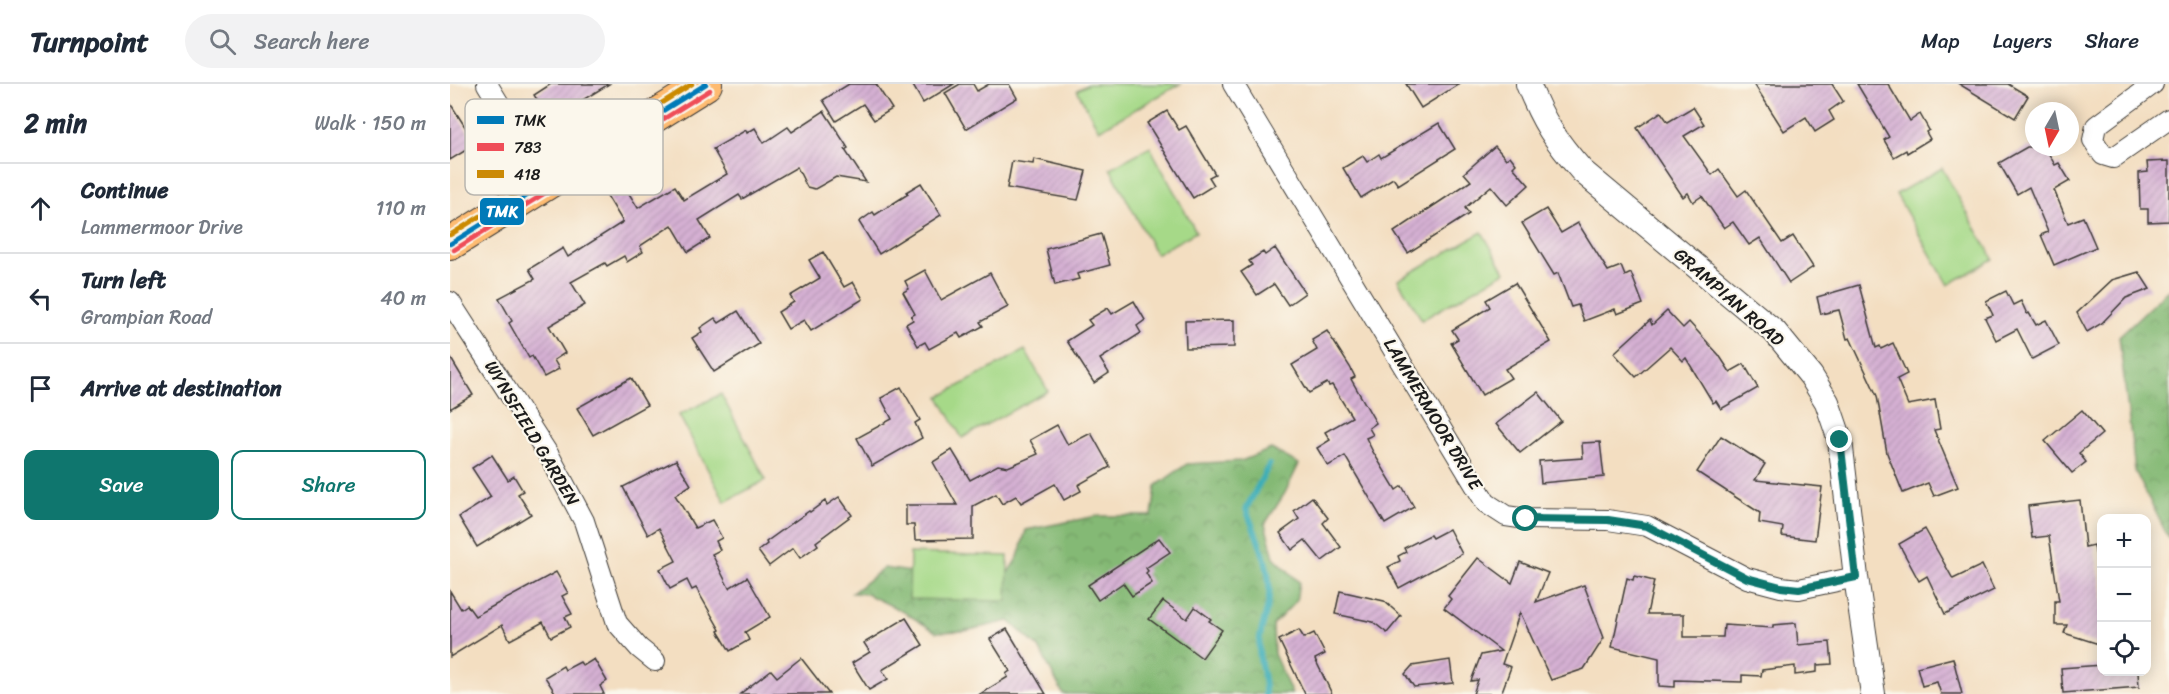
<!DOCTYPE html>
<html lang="en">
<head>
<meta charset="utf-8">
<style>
  body { margin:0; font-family:Sriracha,sans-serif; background:#f2f2f3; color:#1f2937 }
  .controls { position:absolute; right:18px; bottom:18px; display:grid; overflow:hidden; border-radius:12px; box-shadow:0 3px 15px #0003 }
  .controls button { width:54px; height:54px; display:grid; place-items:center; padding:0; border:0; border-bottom:2px solid #e0e1e3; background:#fff; color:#1f2937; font:30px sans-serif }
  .compass { position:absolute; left:1575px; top:18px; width:54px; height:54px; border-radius:50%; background:#fff; box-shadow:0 3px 15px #0003; rotate:189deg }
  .stop { position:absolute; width:18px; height:18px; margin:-14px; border:4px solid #0f766e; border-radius:50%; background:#fff }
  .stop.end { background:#0f766e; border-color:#fff; box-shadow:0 2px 6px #0008 }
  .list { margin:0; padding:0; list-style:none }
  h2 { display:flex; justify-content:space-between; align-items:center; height:78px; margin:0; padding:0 24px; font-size:26px }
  h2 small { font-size:20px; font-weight:400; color:#747a83 }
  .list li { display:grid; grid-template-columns:39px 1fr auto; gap:18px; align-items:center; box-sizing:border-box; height:90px; padding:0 24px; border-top:2px solid #e0e1e3 }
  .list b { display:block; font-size:22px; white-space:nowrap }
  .list p { margin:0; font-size:20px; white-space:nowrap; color:#747a83 }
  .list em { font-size:20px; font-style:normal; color:#747a83 }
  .actions { display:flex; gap:12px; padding:18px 24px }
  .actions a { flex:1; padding:14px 0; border:2px solid #0f766e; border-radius:12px; text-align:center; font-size:21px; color:#0f766e }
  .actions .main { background:#0f766e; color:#fff }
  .icon { flex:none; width:33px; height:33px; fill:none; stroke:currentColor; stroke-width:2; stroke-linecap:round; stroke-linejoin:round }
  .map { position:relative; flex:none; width:1719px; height:610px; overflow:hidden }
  header { display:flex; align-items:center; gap:36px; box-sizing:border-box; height:84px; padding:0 30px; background:#fff; border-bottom:2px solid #e0e1e3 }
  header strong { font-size:28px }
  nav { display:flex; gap:33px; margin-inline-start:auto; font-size:21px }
  .search { width:420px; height:54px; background:#f2f2f3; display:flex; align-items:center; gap:15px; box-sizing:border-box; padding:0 21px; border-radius:33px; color:#747a83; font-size:22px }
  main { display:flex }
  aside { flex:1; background:#fff }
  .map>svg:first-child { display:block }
  .forest { fill:url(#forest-crowns); stroke:#506a48; stroke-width:1.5 }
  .park { fill:#a6d988; stroke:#617a52; stroke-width:1.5 }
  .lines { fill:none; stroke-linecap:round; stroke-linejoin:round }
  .stream { stroke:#3daeb8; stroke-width:6 }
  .building { fill:url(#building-hatch) }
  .minor-casing { stroke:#3c3935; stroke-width:22 }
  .tertiary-casing { stroke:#3c3935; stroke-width:26 }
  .primary-casing { stroke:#3c3935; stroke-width:34 }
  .minor { stroke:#fff; stroke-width:20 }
  .tertiary { stroke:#fff; stroke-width:24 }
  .primary { stroke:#febb71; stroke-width:32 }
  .bus-1-casing { stroke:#fbf7ec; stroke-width:9 }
  .bus-2-casing { stroke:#fbf7ec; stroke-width:9 }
  .bus-3-casing { stroke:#fbf7ec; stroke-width:9 }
  .bus-1 { stroke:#007ab8; stroke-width:4.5 }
  .bus-2 { stroke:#ef4d58; stroke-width:4.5 }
  .bus-3 { stroke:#cb8a06; stroke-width:4.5 }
  .route { stroke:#0f766e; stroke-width:8 }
  .labels { text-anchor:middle; stroke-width:4.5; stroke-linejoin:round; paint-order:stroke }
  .street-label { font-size:18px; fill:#1c1c1c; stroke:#fbf7ec }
  .key { fill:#fbf7ec; stroke:#b8b5ae; stroke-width:1.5 }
  .key-label { font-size:16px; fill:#1c1c1c }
  .line-badge { stroke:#fbf7ec; stroke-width:2 }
  .badge-label { font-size:16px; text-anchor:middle; font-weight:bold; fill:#fff }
</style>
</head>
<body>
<header>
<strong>Turnpoint</strong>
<div class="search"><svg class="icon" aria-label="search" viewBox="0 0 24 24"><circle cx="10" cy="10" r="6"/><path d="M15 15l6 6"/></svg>Search here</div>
<nav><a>Map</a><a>Layers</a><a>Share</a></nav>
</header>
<main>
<aside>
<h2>2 min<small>Walk · 150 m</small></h2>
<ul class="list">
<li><svg class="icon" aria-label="ahead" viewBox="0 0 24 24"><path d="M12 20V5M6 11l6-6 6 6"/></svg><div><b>Continue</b><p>Lammermoor Drive</p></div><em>110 m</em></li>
<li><svg class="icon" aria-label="left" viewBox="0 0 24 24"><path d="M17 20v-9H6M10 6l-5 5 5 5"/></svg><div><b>Turn left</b><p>Grampian Road</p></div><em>40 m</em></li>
<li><svg class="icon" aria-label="arrive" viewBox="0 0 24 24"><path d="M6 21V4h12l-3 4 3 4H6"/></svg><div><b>Arrive at destination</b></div></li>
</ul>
<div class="actions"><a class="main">Save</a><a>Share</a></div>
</aside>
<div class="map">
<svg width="1719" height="610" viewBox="0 0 1719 610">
  <defs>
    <pattern id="forest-crowns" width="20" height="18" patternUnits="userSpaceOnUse" patternTransform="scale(1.5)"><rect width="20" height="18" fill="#84b974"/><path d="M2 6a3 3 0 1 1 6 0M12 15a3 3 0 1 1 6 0" fill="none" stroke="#719e64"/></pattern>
    <pattern id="building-hatch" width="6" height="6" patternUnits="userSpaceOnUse" patternTransform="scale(1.5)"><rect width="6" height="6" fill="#d5b0d3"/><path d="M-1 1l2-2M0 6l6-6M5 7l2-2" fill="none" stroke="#b697b5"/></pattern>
  </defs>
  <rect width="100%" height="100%" fill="#fbf7ec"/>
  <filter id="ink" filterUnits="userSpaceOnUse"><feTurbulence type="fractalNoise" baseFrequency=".0167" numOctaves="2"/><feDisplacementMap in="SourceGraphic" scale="12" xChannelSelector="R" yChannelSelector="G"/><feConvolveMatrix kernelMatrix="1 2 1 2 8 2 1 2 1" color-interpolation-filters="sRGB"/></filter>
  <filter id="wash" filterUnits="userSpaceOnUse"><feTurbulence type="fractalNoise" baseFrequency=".008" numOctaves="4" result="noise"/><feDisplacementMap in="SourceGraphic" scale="24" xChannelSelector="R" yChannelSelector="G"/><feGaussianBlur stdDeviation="1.35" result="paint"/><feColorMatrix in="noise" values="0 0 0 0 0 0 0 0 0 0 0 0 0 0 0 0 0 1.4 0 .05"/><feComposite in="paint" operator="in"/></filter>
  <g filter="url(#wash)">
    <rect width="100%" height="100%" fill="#f3dec1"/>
    <g class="forest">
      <polygon points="1719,205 1719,455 1685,387 1669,252"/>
      <polygon points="821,365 849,380 835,409 815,440 824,473 849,498 846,517 823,541 824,570 842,610 613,610 589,564 559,537 515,547 486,548 454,528 417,510 402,509 434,484 550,501 568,473 576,446 647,432 702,432 706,402 737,380 791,377"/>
    </g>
    <g class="park">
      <polygon points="638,0 730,0 649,46 627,6"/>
      <polygon points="700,63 746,148 706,170 660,84"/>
      <polygon points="1492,84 1543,175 1498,201 1446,110"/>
      <polygon points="1032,148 1055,188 972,236 948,196"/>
      <polygon points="575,266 598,307 512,354 489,313"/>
      <polygon points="271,310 316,396 275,418 229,331"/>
      <polygon points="460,469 558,472 557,517 459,515"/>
    </g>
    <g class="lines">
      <path class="stream" d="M815,610C816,592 809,581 809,564C809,546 817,532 819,514C822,483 807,454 796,425L819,381"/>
    </g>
    <g id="blocks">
      <g class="building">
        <polygon points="101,0 159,0 100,36 84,11"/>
        <polygon points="399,0 426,0 442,25 424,36 413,20 386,37 373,16"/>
        <polygon points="462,0 504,0 473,19"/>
        <polygon points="510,0 523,0 527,7 539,0 559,0 567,14 516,45 495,9"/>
        <polygon points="956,0 1009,0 971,24"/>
        <polygon points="1304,0 1382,0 1393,17 1379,27 1384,36 1365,48 1356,33 1334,47"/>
        <polygon points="1407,0 1438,0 1460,37 1470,30 1479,46 1476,48 1480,55 1457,69 1456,66 1444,73 1434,56 1439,53"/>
        <polygon points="1509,0 1558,0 1578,12 1565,34"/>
        <polygon points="0,19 26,60 0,76"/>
        <polygon points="1243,23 1254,40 1234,52 1262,91 1269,85 1288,112 1296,106 1332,159 1343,152 1363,183 1339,199 1310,154 1299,161 1283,138 1274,144 1252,112 1243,118 1238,109 1233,113 1187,44 1211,28 1218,38"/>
        <polygon points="374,27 398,64 395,66 416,98 386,93 365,105 357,103 347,83 292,115 289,111 249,136 260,154 238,168 222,141 190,162 193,168 177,178 174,172 157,182 155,179 121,198 135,221 99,242 115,269 104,276 109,285 94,293 82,272 79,274 59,239 62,237 49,214 85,195 79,185 113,164 118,173 173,138 156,110 173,100 188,124 225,102 234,116 277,90 263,65 296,46 297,49 305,44 314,59 338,43 342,48"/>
        <polygon points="717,27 729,46 736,42 765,90 759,93 764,101 743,114 697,39"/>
        <polygon points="989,39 1005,65 948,101 943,94 911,114 893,84 913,72 917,78 929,70 931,74"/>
        <polygon points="1045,62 1056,75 1060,72 1066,80 1063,83 1079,101 1057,121 1041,102 1015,124 1019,130 958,169 944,148 1021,97 1014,89"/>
        <polygon points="1577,63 1595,63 1605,81 1609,79 1620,97 1604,106 1618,139 1633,133 1646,163 1604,181 1591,151 1598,148 1579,103 1567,110 1549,79"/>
        <polygon points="584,75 636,87 628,116 557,104 562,77 583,80"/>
        <polygon points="1719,77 1719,137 1698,138 1698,125 1690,125 1689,89 1698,88 1697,78"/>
        <polygon points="471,99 491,131 429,170 409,138 423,128 425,131 458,110 456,108"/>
        <polygon points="1096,125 1111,149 1128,139 1158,187 1171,182 1175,192 1181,189 1193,220 1167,230 1165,225 1134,237 1128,221 1121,223 1108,189 1104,191 1072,139"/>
        <polygon points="651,150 660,181 627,190 629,195 605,201 596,165"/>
        <polygon points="825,164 855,209 838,221 824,200 807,211 791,188 802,181 799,177 813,168 815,171"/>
        <polygon points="373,168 394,203 403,198 413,215 361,247 354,236 338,245 328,228 344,218 340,212 370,194 359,176"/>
        <polygon points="475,186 491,216 540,189 558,223 530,238 533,242 511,254 508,249 479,265 475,258 468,262 456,240 463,236 461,232 465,230 453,208 459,205 455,197"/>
        <polygon points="1689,188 1700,205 1676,214 1652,239 1637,248 1627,229 1662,196"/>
        <polygon points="1065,199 1101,258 1055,285 1061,294 1032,311 1001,259 1008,255 1002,246 1040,223 1036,216"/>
        <polygon points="1409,201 1426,264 1430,262 1431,265 1443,259 1457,290 1447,295 1458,321 1485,316 1490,345 1484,346 1508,403 1484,412 1478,399 1453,409 1437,369 1427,312 1400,254 1397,255 1389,226 1371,230 1367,213"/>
        <polygon points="1556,207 1563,221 1571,217 1577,230 1579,229 1586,241 1596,236 1609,261 1582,275 1567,245 1546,256 1535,234 1543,231 1536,217"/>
        <polygon points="684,217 695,236 687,242 691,249 650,275 659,289 644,299 617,257 642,241 638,236 658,224 662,230"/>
        <polygon points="288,227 309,260 264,288 242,254 252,248 250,244 265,234 269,239"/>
        <polygon points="1217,227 1233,244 1239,238 1269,271 1280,288 1294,280 1308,304 1271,325 1266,317 1263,319 1236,274 1233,277 1220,263 1186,293 1164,269 1200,236 1202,241"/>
        <polygon points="784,236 784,263 736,264 735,237"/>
        <polygon points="877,247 900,283 905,293 901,295 926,339 919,344 923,351 916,354 923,368 946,406 952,402 964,423 935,440 895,372 878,382 867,364 880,356 875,348 902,333 882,301 879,302 877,299 859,309 842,281 867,266 862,256"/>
        <polygon points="0,273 23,311 0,325"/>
        <polygon points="181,294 197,321 143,351 127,324"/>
        <polygon points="451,303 470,336 465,339 472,354 422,382 407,354 442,335 431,314"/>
        <polygon points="1088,308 1111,337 1070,369 1046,340"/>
        <polygon points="1632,326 1652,350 1629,369 1636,378 1622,389 1595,357"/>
        <polygon points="607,341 618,361 641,349 660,383 628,401 631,407 614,416 605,400 571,419 566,412 552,420 546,410 523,422 523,455 465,456 464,441 456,441 456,421 507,421 483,378 502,366 520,396 548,381 558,383 588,370 580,356"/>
        <polygon points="1271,352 1315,380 1305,396 1372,403 1365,456 1332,452 1333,443 1309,439 1310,429 1247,388"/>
        <polygon points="1150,358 1154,393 1091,399 1089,377 1133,374 1132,359"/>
        <polygon points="42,371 58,396 64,392 73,407 68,410 81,430 27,463 9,433 41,413 22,384"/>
        <polygon points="226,376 241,401 225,411 245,444 262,436 272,454 266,457 270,466 262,470 279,504 297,493 320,533 295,548 299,556 280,567 268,547 270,546 246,504 242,506 237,496 220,505 210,485 226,477 209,444 198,451 173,403"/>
        <polygon points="389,413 402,431 366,458 368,461 350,474 343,464 319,482 308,467 317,460 316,458 359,427 360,428 375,417 377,421"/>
        <polygon points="862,413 878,434 873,439 891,463 872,477 855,456 842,466 830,449 849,435 844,427"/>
        <polygon points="1630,416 1635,463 1644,461 1652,507 1652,561 1614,549 1617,541 1605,541 1605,517 1609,517 1599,452 1582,454 1578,422"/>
        <polygon points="999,445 1012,470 949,504 938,483 950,477 948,472 956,468 954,464 980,451 982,454"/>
        <polygon points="1475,445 1503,495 1532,481 1544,506 1495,530 1477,492 1469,497 1449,460"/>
        <polygon points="709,454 720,468 696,484 698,487 696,489 702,499 682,512 673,499 648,516 638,501"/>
        <polygon points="1028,474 1062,499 1070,478 1098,489 1086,518 1134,501 1154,554 1134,585 1101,596 1070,528 1052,580 1061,583 1051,610 1023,610 1028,596 1021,597 1031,571 1051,567 994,524 1001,515 998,512"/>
        <polygon points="106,488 118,509 112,512 122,530 115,533 120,543 101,553 93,538 60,556 52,541 0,573 0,507 11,525 17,521 25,532"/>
        <polygon points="1184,492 1204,497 1197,530 1234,530 1234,553 1273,553 1274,541 1323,544 1323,541 1346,539 1348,561 1380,558 1382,580 1367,581 1367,588 1345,591 1345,582 1312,586 1311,592 1292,591 1292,598 1225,596 1225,603 1209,602 1209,574 1162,563 1177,494 1183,496"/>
        <polygon points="890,507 934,517 951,532 937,549 923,538 885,530"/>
        <polygon points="713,517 737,535 745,523 761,535 759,537 772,546 752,574 699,535"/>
        <polygon points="456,534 473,561 432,586 438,595 419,606 402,579 420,568 414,559"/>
        <polygon points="557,545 596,610 530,610 558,593 556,590 560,587 540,555"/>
        <polygon points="849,546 854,554 864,549 875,570 865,575 882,610 855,610 829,556"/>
        <polygon points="351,574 379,610 290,610 321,586 327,593"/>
        <polygon points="1503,574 1512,610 1491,610 1487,598 1472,602 1467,583"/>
        <polygon points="144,575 157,597 150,602 154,610 106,610 95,593 113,582 115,586 130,578 133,582"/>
        <polygon points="1000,576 1003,599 964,603 955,590 962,582"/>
        <polygon points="1652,581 1652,588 1688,588 1689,603 1613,609 1611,584"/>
      </g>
    </g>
  </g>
  <g filter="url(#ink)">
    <use href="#blocks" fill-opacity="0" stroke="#3c3935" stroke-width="1.5"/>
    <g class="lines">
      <defs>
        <g id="minor">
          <polyline points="37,0 97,98"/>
          <polyline points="783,0 1036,419 1056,432 1076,435 1158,436 1197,442 1297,494 1331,503 1349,505 1406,493"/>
          <polyline points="1703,0 1646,42 1643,56 1653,71 1663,74 1719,35"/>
          <polyline points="0,218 100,373 134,437 167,539 189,564 205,577"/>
        </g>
        <path id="tertiary" d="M1078,0C1093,38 1105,56 1132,87L1325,248L1361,292L1377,318L1390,356L1406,493L1423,610"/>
        <polyline id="primary" points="0,160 256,0"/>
      </defs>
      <use href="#minor" class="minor-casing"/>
      <use href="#tertiary" class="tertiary-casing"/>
      <use href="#primary" class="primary-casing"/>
      <use href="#minor" class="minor"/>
      <use href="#tertiary" class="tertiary"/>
      <use href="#primary" class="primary"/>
      <defs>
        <polyline id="bus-1" points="0,160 256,0"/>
        <polyline id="bus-2" points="4,166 260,6"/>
        <polyline id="bus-3" points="0,151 242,0"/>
      </defs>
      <use href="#bus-1" class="bus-1-casing"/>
      <use href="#bus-2" class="bus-2-casing"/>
      <use href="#bus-3" class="bus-3-casing"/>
      <use href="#bus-1" class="bus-1"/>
      <use href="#bus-2" class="bus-2"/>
      <use href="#bus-3" class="bus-3"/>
    </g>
  </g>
  <g class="lines" filter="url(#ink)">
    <polyline class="route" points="1076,435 1158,436 1197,442 1297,494 1331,503 1349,505 1406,493 1390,356"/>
  </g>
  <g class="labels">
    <g class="street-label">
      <text transform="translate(1279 213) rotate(41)" y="6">GRAMPIAN ROAD</text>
      <text transform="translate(983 330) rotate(59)" y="6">LAMMERMOOR DRIVE</text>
      <text transform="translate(82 349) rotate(59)" y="6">WYNSFIELD GARDEN</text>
    </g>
  </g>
  <rect x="15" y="15" width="198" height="96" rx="9" class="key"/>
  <rect x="27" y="32" width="27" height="8" fill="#007ab8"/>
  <rect x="27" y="59" width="27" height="8" fill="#ef4d58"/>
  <rect x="27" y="86" width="27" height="8" fill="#cb8a06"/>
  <g class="key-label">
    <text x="64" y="42">TMK</text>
    <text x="64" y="69">783</text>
    <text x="64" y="96">418</text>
  </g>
  <rect class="line-badge" x="29" y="113" width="46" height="29" rx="6" fill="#007ab8"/>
  <g class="badge-label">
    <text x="52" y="133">TMK</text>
  </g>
</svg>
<div class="controls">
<button>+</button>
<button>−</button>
<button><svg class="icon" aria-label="locate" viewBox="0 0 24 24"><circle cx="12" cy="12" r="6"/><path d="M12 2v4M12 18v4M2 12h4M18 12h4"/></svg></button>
</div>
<svg class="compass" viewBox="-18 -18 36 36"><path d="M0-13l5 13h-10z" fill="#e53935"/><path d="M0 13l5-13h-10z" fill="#747a83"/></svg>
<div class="stop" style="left:1076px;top:435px"></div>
<div class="stop end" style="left:1390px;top:356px"></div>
</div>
</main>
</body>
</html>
